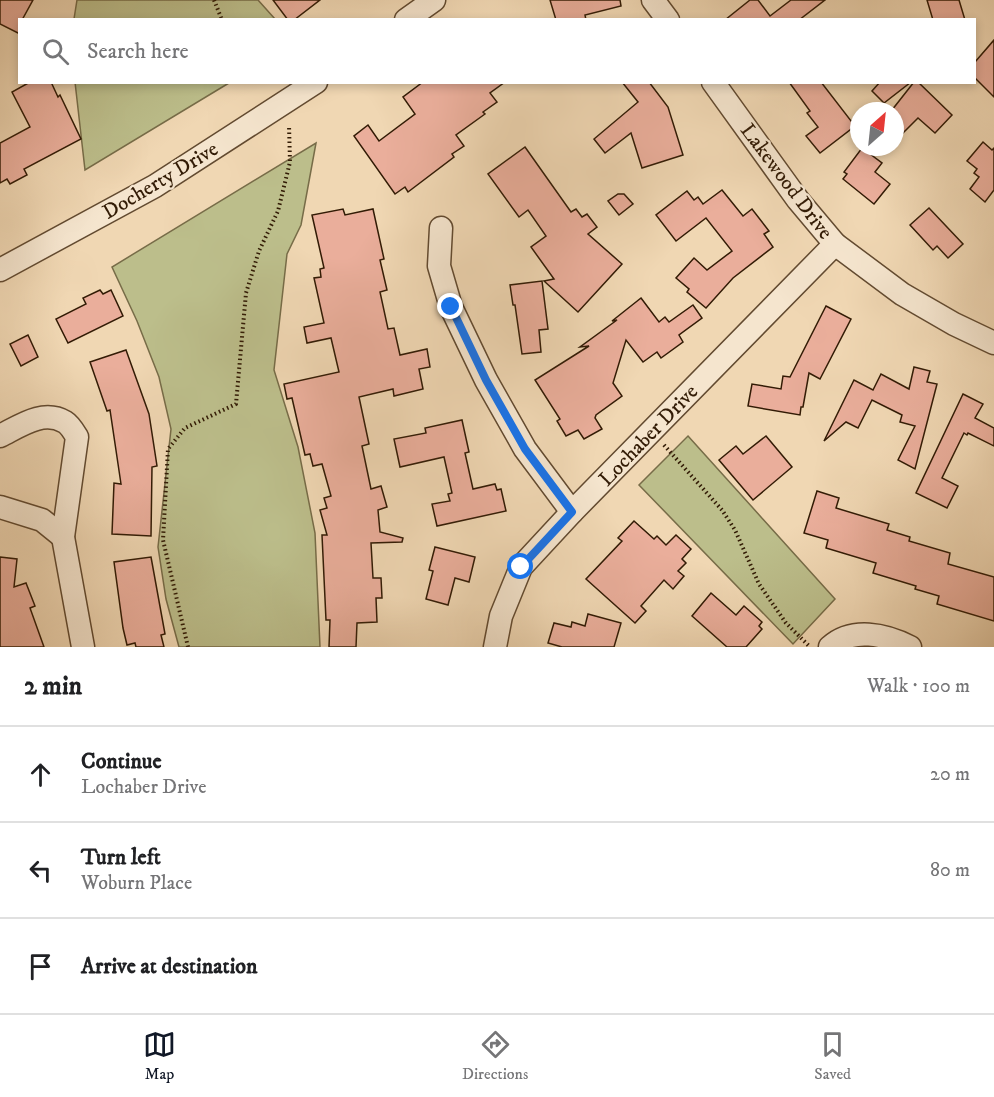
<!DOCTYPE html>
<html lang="en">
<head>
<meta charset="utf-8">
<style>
  body { margin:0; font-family:"IM FELL DW Pica",serif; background:#f6f6f6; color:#202124 }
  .compass { position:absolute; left:850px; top:102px; width:54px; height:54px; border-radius:50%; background:#fff; box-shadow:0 3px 9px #0003; rotate:27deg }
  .stop { position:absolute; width:18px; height:18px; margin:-14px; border:4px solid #1a73e8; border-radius:50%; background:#fff }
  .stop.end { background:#1a73e8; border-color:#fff; box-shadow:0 2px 6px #0008 }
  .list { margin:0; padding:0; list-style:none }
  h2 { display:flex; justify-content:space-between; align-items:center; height:78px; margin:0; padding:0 24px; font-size:26px }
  h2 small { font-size:20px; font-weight:400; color:#757577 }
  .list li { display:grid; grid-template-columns:39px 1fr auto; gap:18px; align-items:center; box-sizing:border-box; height:96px; padding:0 24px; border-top:2px solid #e0e0e0 }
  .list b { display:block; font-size:22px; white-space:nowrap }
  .list p { margin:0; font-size:20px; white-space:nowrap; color:#757577 }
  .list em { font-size:20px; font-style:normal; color:#757577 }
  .icon { flex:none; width:33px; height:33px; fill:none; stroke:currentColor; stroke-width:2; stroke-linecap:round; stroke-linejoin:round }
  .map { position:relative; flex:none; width:994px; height:647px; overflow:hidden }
  .search { position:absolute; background:#fff; box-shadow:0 3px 9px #0003; left:18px; right:18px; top:18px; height:66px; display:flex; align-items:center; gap:15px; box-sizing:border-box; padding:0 21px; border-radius:0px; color:#757577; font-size:22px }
  .sheet { height:366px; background:#fff }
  nav { display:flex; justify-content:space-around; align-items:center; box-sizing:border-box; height:84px; border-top:2px solid #e0e0e0; background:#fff; font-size:16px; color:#757577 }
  nav a { display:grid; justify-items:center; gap:3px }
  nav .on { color:#111827 }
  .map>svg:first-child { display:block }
  .green { fill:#bcbe8b; stroke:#776c48; stroke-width:1.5 }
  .building { fill:#eaae9b; stroke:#321b05; stroke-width:1.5 }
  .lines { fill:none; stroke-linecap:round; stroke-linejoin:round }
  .minor-casing { stroke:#624a30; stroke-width:25 }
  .path { stroke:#321b05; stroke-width:4; stroke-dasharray:1.5 3; stroke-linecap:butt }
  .minor { stroke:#f5e5ce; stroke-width:22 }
  .route { stroke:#1a73e8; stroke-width:8 }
  .labels { text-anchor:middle; stroke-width:4.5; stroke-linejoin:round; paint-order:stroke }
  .street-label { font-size:21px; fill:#321b05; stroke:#f5e5ce }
</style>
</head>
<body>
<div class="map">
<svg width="994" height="647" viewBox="0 0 994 647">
  <rect width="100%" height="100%" fill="#f0d7b3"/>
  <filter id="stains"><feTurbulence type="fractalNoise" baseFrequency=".00333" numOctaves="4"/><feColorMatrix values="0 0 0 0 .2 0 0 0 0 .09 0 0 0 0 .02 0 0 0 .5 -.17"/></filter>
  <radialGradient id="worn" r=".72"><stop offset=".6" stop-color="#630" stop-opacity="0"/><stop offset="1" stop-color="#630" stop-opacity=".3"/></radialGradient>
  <g class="green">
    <polygon points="77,0 258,0 275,19 74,19"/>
    <polygon points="75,82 229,82 229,83 85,170"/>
    <polygon points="316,143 301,225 287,254 274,370 298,447 315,533 320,647 179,647 166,599 158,547 171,429 159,377 137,321 112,267"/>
    <polygon points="688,436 835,599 793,644 639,485"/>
  </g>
  <g class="building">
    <polygon points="0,0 33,0 22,20 20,20 20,34 0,24"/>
    <polygon points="273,0 320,0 294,20 288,20"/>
    <polygon points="550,0 620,0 621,6 585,15 586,20 556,20"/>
    <polygon points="750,0 758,0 770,16 791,0 825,0 799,20 725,20"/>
    <polygon points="927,0 959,0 965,20 933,20"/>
    <polygon points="994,40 994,97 975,78 975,62"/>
    <polygon points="30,82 51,82 58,97 60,95 81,139 24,169 27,175 10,184 7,179 0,183 0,143 30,127 12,92"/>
    <polygon points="423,82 505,82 490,93 497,102 483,112 485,114 456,135 464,146 452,154 454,157 408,192 405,187 395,194 354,136 368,125 379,141 415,114 403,97"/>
    <polygon points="622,82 649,82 668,107 683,155 642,168 631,133 605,153 594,139 638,102"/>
    <polygon points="789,82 821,82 855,126 820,153 806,136 818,127 807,113 810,111"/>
    <polygon points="880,82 911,82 884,103 872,91"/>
    <polygon points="914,82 918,82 952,115 935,133 918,118 895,141 895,111 892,110"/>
    <polygon points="983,142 992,150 994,148 994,190 985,202 970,189 979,177 974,173 977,169 967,161"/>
    <polygon points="525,147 571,212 576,209 582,217 587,214 597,227 588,234 622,264 578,312 544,281 554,279 531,247 546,236 528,210 519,217 488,174"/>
    <polygon points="862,148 882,163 875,172 890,184 874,204 843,179 847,174 844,172"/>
    <polygon points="722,190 743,216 752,209 769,231 764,234 773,247 733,278 706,308 687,292 689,289 676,278 694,258 707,270 732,251 706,218 676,241 656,215 687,191 694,200 698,197 703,204"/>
    <polygon points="618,194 624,194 633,204 619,215 608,201"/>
    <polygon points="929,208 963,244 948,258 937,246 933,250 910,225"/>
    <polygon points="343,209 345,215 373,209 384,259 380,260 387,290 380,292 388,329 394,328 400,355 427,349 430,367 419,369 423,389 394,396 393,389 359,397 369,444 362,446 371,489 381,486 387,507 378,510 380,532 403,538 402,542 371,543 373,578 381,578 382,598 376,598 377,622 357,623 356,647 329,647 330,620 326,620 322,535 327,535 320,510 327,508 324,498 331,496 322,464 313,466 310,454 305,455 292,398 287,399 284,384 339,372 331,338 307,343 304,327 324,323 314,278 321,277 320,269 324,268 312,215"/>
    <polygon points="542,281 548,329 539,330 541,352 522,354 515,305 513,305 510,285"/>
    <polygon points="100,290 103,294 111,290 123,316 68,343 56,319 86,304 83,298"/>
    <polygon points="641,298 659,322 665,317 669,322 693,305 702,318 679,335 683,342 661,358 657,352 643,362 626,340 613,383 622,396 596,415 595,418 602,429 584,439 578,430 566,436 557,421 560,419 535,380 589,346 580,347 617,320 612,321"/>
    <polygon points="826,306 851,319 820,379 809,373 803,407 801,407 800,415 748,406 752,384 781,389 783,376 790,377"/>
    <polygon points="28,335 38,357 21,366 10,344"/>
    <polygon points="126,350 149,414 157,466 152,467 151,536 112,534 114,483 121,484 110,410 107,411 90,362"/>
    <polygon points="914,367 930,371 927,382 937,384 915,469 898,460 915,426 900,422 902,415 872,400 858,428 846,422 824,441 854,380 873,390 881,374 909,389"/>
    <polygon points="963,394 983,404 975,418 994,428 994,446 968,433 967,435 964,433 942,478 958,486 947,508 916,493"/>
    <polygon points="462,420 469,452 465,453 473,489 495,484 497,490 501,489 506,511 437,526 432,504 450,501 448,494 452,493 444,457 400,467 394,439 426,433 425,428"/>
    <polygon points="766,436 792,467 753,500 719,460 736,446 743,454"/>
    <polygon points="817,491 839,498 836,508 889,524 887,530 910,537 909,541 950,553 948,564 994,577 994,621 937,604 939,596 915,589 916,586 873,573 876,563 826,548 828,540 804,533"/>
    <polygon points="634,521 654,539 657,536 666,545 676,535 691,549 682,559 686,563 678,571 684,576 673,589 664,580 641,606 646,611 635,623 586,579 622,541 618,538"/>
    <polygon points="435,547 475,557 469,582 455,578 448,605 426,599 433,571 429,570"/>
    <polygon points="0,557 17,559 14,587 26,583 35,606 30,608 44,647 0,647"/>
    <polygon points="151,557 165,634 161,635 164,647 136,647 135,643 127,645 123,628 114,562"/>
    <polygon points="711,593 736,615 744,606 762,622 759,626 762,629 746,647 727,647 692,616"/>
    <polygon points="588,614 621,623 614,647 562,647 548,643 554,623 571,627 572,622 585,626"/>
  </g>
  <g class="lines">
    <defs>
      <g id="minor">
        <polyline points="653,0 668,20"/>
        <polyline points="406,20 434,0"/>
        <polyline points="713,82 798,200 835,244 902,294 954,324 994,343"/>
        <polyline points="441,228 439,266 451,307 486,380 525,449 572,512"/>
        <polyline points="0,270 155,186 316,82"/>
        <path d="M0,436C20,426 43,409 65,422C70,425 74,432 77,437L63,537L83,647"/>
        <polyline points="0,507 42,520 63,537"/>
        <polyline points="495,647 501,616 521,567 572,512 835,244"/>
        <path d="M830,647C852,627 885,634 910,647"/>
      </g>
    </defs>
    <use href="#minor" class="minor-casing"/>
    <g class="path">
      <polyline points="214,0 222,20"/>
      <polyline points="664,445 722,510 735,530 759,584 786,623 809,646"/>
      <polyline points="188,647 163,540 168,449 185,428 236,404 246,293 259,251 278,211 290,162 289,125"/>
    </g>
    <use href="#minor" class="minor"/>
  </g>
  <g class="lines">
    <polyline class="route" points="451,307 486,380 525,449 572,512 521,567"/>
  </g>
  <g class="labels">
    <g class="street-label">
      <text transform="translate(160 180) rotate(-31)" y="7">Docherty Drive</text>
      <text transform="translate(787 181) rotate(53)" y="7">Lakewood Drive</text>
      <text transform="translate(648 435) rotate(-46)" y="7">Lochaber Drive</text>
    </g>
  </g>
  <rect width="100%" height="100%" filter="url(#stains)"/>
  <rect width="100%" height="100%" fill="url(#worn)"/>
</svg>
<svg class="compass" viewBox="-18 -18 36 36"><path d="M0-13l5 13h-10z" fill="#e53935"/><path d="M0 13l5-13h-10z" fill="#757577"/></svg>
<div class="stop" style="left:521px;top:567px"></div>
<div class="stop end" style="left:451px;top:307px"></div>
<div class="search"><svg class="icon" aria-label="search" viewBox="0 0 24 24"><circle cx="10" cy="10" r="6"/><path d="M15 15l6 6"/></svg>Search here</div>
</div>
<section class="sheet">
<h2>2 min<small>Walk · 100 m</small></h2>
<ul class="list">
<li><svg class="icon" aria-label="ahead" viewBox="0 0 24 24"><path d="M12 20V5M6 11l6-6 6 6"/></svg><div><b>Continue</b><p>Lochaber Drive</p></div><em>20 m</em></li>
<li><svg class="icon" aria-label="left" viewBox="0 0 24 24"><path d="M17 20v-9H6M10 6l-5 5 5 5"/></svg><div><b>Turn left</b><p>Woburn Place</p></div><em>80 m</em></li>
<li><svg class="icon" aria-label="arrive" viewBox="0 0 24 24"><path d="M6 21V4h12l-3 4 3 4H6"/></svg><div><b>Arrive at destination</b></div></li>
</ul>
</section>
<nav>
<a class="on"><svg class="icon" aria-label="map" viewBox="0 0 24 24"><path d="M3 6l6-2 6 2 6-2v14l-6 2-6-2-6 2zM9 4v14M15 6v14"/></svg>Map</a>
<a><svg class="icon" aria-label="directions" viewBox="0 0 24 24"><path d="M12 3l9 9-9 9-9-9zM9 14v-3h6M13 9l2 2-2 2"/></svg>Directions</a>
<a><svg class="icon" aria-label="saved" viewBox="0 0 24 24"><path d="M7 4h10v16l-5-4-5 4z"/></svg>Saved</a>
</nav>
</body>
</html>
